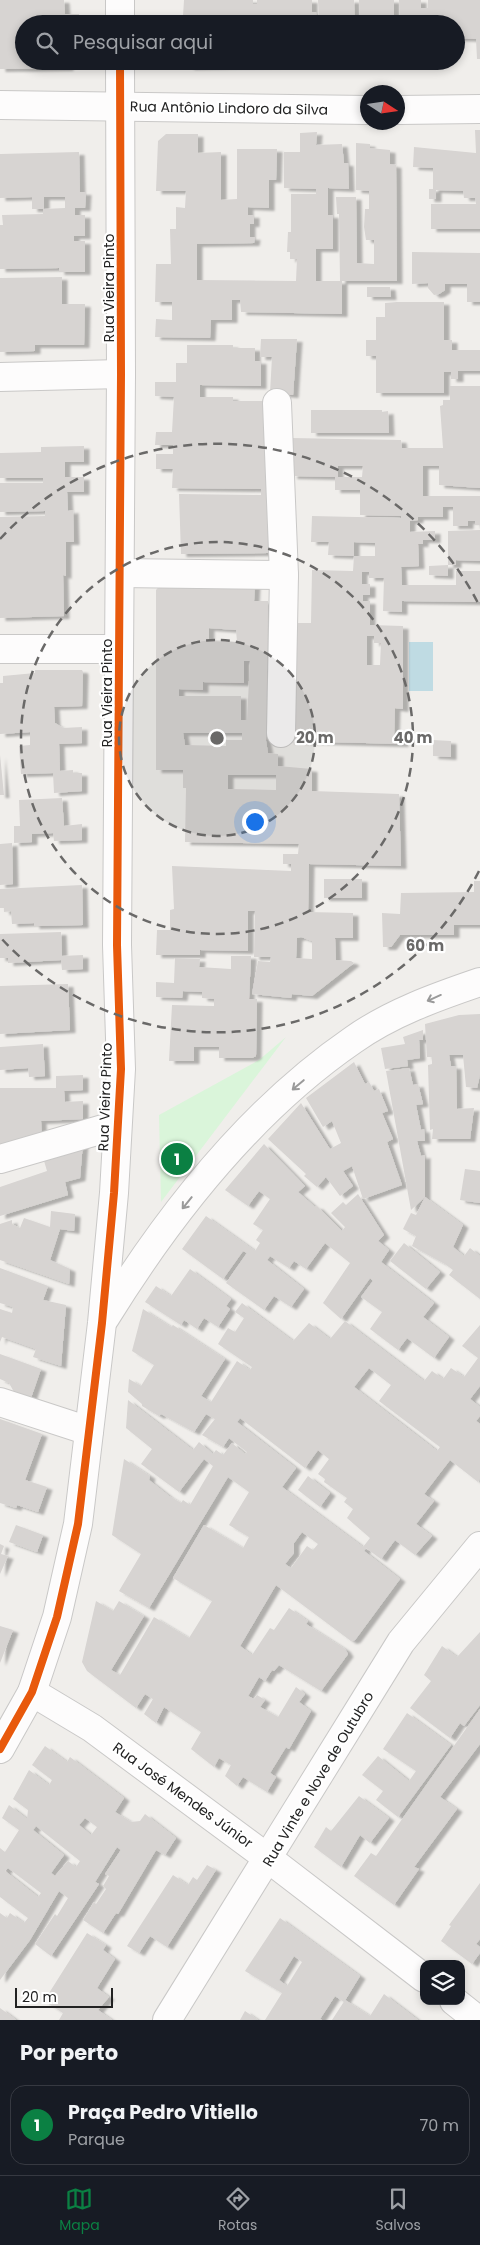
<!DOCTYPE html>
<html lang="pt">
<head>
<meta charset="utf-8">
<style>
  body { margin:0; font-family:Poppins,sans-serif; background:#242831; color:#f1f3f6 }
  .controls { position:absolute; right:15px; bottom:15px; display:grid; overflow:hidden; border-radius:10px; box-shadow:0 2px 8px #0003 }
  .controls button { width:45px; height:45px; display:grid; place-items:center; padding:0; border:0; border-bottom:1px solid #363941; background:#171b24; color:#f1f3f6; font:25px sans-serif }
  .compass { position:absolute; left:360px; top:85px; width:45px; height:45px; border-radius:50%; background:#171b24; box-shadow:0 2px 8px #0003; rotate:102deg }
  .scale { position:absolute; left:15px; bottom:12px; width:98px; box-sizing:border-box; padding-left:5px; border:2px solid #222; border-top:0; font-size:14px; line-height:18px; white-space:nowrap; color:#222; -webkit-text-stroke:4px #fff; paint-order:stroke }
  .you { position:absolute; left:254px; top:821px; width:18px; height:18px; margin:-12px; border:4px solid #fff; border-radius:50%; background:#1a73e8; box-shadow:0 0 0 8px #1a73e833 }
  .badge { display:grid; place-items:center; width:32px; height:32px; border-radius:50%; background:#0b8043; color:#fff; font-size:16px; font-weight:700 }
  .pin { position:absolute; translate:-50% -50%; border:2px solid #fff; box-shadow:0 1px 5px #0006 }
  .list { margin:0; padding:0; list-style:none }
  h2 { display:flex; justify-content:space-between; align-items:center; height:65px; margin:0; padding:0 20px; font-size:21px }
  h2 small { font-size:16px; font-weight:400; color:#9ea1a6 }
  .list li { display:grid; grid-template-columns:32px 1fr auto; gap:15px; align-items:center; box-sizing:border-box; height:80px; margin:0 10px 10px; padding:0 10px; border:1px solid #363941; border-radius:15px }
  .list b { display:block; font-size:19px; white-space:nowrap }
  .list p { margin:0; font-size:16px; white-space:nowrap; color:#9ea1a6 }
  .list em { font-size:16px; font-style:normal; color:#9ea1a6 }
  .icon { flex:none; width:28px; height:28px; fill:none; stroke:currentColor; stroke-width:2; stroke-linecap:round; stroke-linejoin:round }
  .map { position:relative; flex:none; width:480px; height:2020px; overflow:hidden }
  .search { position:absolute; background:#171b24; box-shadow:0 2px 8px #0003; left:15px; right:15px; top:15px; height:55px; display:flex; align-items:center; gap:12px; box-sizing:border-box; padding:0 18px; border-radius:28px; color:#9ea1a6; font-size:19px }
  .sheet { height:155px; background:#171b24 }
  nav { display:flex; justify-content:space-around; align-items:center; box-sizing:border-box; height:70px; border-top:1px solid #363941; background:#171b24; font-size:14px; color:#9ea1a6 }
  nav a { display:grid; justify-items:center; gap:2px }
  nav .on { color:#0b8043 }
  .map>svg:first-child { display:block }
  .park { fill:#daf5da }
  .water { fill:#bfdbe3 }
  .building { fill:#d7d4d2; fill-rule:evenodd; filter:url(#shadow) }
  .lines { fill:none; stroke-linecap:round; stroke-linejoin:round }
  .minor-casing { stroke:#c9c8c7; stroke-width:30 }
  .minor { stroke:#fdfcfc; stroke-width:28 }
  .cycleway-casing { stroke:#fff; stroke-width:11 }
  .cycleway { stroke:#e8590c; stroke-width:8 }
  .oneway { stroke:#9a9a9a }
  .ring { fill:none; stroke:#6a6968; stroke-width:2.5; stroke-dasharray:9 6 }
  .labels { text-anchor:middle; stroke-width:4.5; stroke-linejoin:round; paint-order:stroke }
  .street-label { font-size:14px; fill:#222; stroke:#fff }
  .centre { fill:#6a6968; stroke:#fff; stroke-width:2.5 }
  .ring-label { font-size:15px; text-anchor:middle; font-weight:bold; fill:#6a6968; stroke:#fff; stroke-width:4.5; stroke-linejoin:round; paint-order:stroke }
</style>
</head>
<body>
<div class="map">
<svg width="480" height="2020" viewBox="0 0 480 2020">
  <defs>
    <filter id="shadow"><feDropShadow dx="5.5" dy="3" stdDeviation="1" flood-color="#0004"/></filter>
  </defs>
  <rect width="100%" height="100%" fill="#f0eeeb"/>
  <polygon class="park" points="286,1037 161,1202 159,1115 259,1060"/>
  <rect class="water" x="409" y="642" width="24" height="49"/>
  <g class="building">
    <polygon points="0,0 64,0 65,14 79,14 79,22 87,21 87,24 24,24 24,61 68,61 68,68 0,69"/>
    <polygon points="184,0 253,0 253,4 257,4 257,0 312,0 312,12 316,12 317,24 154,24 154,17 183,16"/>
    <polygon points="318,0 354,0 355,24 319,24"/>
    <polygon points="359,0 394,0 394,24 360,24"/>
    <polygon points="399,0 421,0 421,8 428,8 428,0 480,0 480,59 477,59 476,39 456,38 456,24 400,24"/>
    <polygon points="188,61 278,61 278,65 189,67"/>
    <polygon points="475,130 480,130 480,229 431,229 431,204 476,204 475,198 464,198 463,191 436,190 436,199 429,199 429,189 433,189 433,168 413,167 414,147 476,153"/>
    <polygon points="317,132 316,145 342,144 344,163 348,163 349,189 328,188 328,215 333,215 333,249 316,249 316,281 340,281 339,214 337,214 336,197 356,197 357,263 374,264 374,240 366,240 364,227 365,209 369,209 369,191 356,190 356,143 370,144 370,148 390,150 390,164 396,165 397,281 342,281 342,314 241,312 240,300 232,300 232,320 211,320 210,338 155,337 156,319 172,320 172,302 155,302 156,264 171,264 170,229 176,229 176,207 185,208 186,191 156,191 158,141 166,134 198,134 198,153 221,152 221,200 237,199 237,149 277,149 276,180 269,180 269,208 248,207 248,215 254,215 254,224 250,224 250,237 255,237 254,243 197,244 197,280 296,281 297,259 290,259 290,252 287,252 288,232 291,232 291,194 316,194 316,189 284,188 284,152 300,152 300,133"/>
    <path d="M79,152L80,192H86L85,208H75V215H85V236H74V241H85V272H59V268L0,269V225H3L2,215L43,214V209H32V197L0,198V154ZM44,197H65V208L44,209Z"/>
    <polygon points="412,252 480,253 480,302 467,302 467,284 445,284 445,290 439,294 434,295 428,288 428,283 412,284"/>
    <polygon points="62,277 62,304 85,304 84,345 35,345 35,351 0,352 0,278"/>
    <polygon points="367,287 390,287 391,297 367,297"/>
    <polygon points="397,302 444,302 444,340 452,340 452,350 480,350 480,371 458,371 458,379 451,379 451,372 444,372 444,393 376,393 376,356 366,356 366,340 376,340 376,317 385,317 385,303"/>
    <polygon points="261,339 297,339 293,395 270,393 272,357 260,357"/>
    <polygon points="187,345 233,345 233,348 255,348 255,361 261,361 261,386 200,385 200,397 233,397 233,401 267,401 269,553 181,554 179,494 261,495 261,489 172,488 173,469 156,469 156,454 173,454 173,445 155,445 156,432 172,432 174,397 155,396 155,382 176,382 176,363 187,363"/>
    <path d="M450,386H480V488L439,485V466H423V496H480V525H475V521H468V526H453V507H443V517H418V520L410,521V532L435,531V540H423V544H418L419,566L401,567L402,585H456V571H480V602L402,601V612L383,611L384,578H369V572H362V584H370V595H363V601H370V625L403,626V709L395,708L394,736H403V744L289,741L293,623H311L312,570L353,571L354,556H375V543L354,542V556L328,555L329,542H311L312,516L401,518V516L360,515V490H335V477L292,476L291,438L401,440L402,448H443L440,406L443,405V400H450ZM338,466H363L362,477H338ZM367,636H374V643H381L380,665H367Z"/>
    <polygon points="311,410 382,410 382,412 388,411 389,433 311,433"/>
    <polygon points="84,446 84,462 65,462 65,477 84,477 84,492 67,492 68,511 73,510 74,542 66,542 66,576 63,575 64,616 0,618 0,517 45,516 45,511 0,512 0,483 43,483 43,478 0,478 0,453 41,452 41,447"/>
    <polygon points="480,530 480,561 456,560 456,565 448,565 448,576 429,575 429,566 448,565 448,531"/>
    <path d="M165,580L255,584L254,601H268L266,741L268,753L278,754V766L312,769V791L399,794L401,866L309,864L308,912L353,913V938H335L336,960L351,961L354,963L312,996L292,994L291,998L252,994L258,961L270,962L271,957H254L255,911H248V951L200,950V955H156L157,930H170V910L174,909L172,866L291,871V864H283V854H298L299,844L185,842L186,788H183V770H156V590ZM209,628L236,630L237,642L209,641ZM244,661H250L247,720H241V696H179V689L203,690V682L244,683ZM183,733H242V740H226V746L185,745ZM228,775H276V790L228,789ZM301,937L312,941V959L296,958L297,938Z"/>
    <polygon points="35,670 82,670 83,672 82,706 54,707 55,723 63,728 82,727 82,743 59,744 60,771 73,770 73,773 82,773 82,791 54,793 53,773 21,774 19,746 30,745 30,732 0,734 0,683 3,683 3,676 35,673"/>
    <polygon points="433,740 451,741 451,757 433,756"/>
    <polygon points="0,755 4,795 0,795"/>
    <polygon points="62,798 64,826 82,824 82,840 54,841 53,833 32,834 32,842 14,843 14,826 20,826 19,800"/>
    <polygon points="12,843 13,884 0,885 0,844"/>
    <rect x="324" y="879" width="38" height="19"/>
    <polygon points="474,881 480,881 480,925 454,925 454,935 400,935 391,947 383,947 382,913 400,914 401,893 474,892"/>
    <polygon points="82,885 83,925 34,926 34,923 12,924 11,911 4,912 4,908 0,908 0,889"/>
    <polygon points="61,932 62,956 83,955 83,969 62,970 61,960 8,963 8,958 0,958 0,934"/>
    <polygon points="231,956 251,956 249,999 257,999 256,1056 252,1058 219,1058 219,1047 194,1047 194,1061 169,1061 172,1005 214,1006 214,999 202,998 202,992 183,991 182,998 156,997 156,982 174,983 175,958 200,959 199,967 231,969"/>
    <polygon points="68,984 70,1030 0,1034 0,986"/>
    <polygon points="480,1014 480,1075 477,1088 466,1087 463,1055 449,1055 451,1066 456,1066 457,1109 474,1108 470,1139 432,1139 433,1129 430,1130 428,1065 432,1064 432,1057 427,1057 425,1024 459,1015"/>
    <polygon points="423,1030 423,1040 419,1040 420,1058 407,1060 408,1066 385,1069 381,1048 405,1044 403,1037"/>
    <polygon points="43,1044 45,1076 29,1077 28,1068 0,1070 0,1047"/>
    <polygon points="354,1062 365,1084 369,1082 374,1091 379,1089 388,1111 382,1113 393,1139 387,1142 402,1185 363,1199 352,1166 343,1171 353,1186 340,1196 326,1177 317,1187 304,1176 306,1174 268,1139 301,1103 330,1149 341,1143 332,1121 323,1127 306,1098"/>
    <polygon points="409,1068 413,1085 418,1084 423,1104 416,1105 421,1130 424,1129 425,1141 417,1141 421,1156 425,1155 425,1197 463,1225 453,1247 464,1256 470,1248 480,1256 480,1299 449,1275 453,1270 445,1264 412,1246 416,1236 403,1229 411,1213 416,1215 425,1197 411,1210 386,1071"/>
    <polygon points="83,1075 83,1090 64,1091 65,1102 83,1101 83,1119 41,1121 42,1140 0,1150 0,1088 56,1088 56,1076"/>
    <polygon points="83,1143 80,1178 65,1182 68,1195 0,1216 0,1187 47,1171 42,1154"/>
    <polygon points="264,1144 305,1186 298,1192 315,1207 317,1206 342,1231 345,1227 331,1213 343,1202 346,1205 358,1194 384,1235 378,1241 389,1250 381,1262 434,1303 423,1317 449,1337 434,1358 407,1338 398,1350 370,1329 382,1312 361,1297 373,1281 370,1278 341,1319 323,1303 350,1263 325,1243 306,1269 294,1261 289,1268 270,1256 267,1260 304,1289 291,1307 274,1296 264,1310 226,1283 247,1253 243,1251 223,1279 182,1249 206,1216 255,1251 260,1243 256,1240 263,1230 253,1224 270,1199 259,1191 248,1206 225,1190"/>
    <polygon points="465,1169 480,1171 480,1203 460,1200"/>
    <polygon points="51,1211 75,1214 74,1231 60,1229 50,1260 70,1269 69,1284 0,1260 0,1224 12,1220 12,1224 20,1228 24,1218 50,1227"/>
    <polygon points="404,1243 440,1272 426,1289 390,1261"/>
    <polygon points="0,1268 48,1286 43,1300 66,1305 61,1366 33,1357 36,1349 2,1337 0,1342 0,1309 12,1313 13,1307 0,1303"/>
    <polygon points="190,1269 231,1299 226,1306 230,1309 218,1327 204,1318 197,1329 184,1320 181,1325 145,1302 156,1286 171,1296"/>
    <path d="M242,1303L293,1341L309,1323L330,1339L345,1321L424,1381L432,1371L443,1379L451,1368L464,1377L478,1358L462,1346L480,1325V1386L470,1399L480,1407V1416L476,1421L480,1424V1479L478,1482L450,1460L424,1494L434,1501L416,1524L432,1536L415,1555L395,1540L381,1559L366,1548L364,1551L400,1579L355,1640L351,1641L276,1585L240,1646L252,1655L270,1628L274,1630L289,1608L308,1621L306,1624L345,1649L348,1654L321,1691L279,1665L274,1671L272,1670L265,1681L259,1677L248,1696L254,1699L257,1695L265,1700L260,1707L278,1717L296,1687L305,1694L299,1702L311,1711L289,1749L286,1747L270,1773L276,1777L267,1792L243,1777L237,1786L225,1776L231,1765L219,1758L214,1767L191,1749L201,1732L164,1707L156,1723L144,1714L153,1699L145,1694L136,1708L87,1671L82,1662L96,1601L113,1611L119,1601L144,1616L111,1670L120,1675L154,1617L189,1638L212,1601L173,1578L204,1525L243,1548L249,1537L229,1525L249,1492L228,1477L149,1608L119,1591L141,1554L112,1535L124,1459L150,1476L149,1480L169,1496L181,1503L183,1500L190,1505L213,1466L204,1459L179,1492L141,1464L152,1449L126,1428L128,1400L193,1450L199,1442L213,1454L216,1450L223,1455L232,1443L245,1454L247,1452L229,1438L223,1447L202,1435L215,1419L206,1414L194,1432L161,1414L159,1416L142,1406V1404L128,1392L129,1379L141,1386L154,1365L132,1351L143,1309L171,1327L173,1325L225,1359L201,1396L211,1402L237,1361L250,1370L252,1367L218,1344L228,1328L235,1332L244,1318L235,1312ZM369,1368L391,1385L379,1401L440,1447L437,1451L354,1387ZM240,1418L305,1468L318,1450L329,1459L318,1474L325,1479L324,1482L347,1498L344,1502L353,1509L347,1518L370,1538L363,1547L282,1487L296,1468L237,1422ZM302,1532L318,1544L313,1550L307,1546L291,1568L285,1564L294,1553V1543Z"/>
    <polygon points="0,1354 41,1369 31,1398 14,1392 9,1383 0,1379"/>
    <polygon points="0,1419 42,1434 25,1480 47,1487 38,1512 17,1505 16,1508 0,1503"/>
    <polygon points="308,1476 330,1493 320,1507 298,1490"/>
    <polygon points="16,1525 43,1535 37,1552 9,1542"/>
    <polygon points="0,1544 4,1546 1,1554 8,1556 0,1574"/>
    <polygon points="0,1626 13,1630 0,1663"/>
    <polygon points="480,1632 480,1705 464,1726 460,1723 450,1738 410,1708 431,1681 424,1675 442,1646 457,1657"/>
    <polygon points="480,1709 480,1744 440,1797 457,1809 414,1867 419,1869 394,1905 354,1876 371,1853 376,1856"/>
    <polygon points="407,1713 451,1745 398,1817 376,1800 383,1791 362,1775 378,1756 409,1781 416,1771 383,1749"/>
    <path d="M45,1746L67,1762L70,1757L124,1798L115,1812L131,1822L140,1821L145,1814L176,1838L165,1855L156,1850L118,1914L116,1913L103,1933L83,1920L94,1902L96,1904L106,1889L103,1886L109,1876L105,1874L121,1850L117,1847L95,1882L99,1884L51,1956L35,1944L55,1914L57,1916L68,1898L59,1891L30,1940L0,1980V1913L7,1918L10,1913L24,1923L28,1918L0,1897V1848L5,1852L19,1830L2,1818L9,1805L27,1819L28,1810L13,1799L29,1770L49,1785L52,1780L32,1765ZM85,1818L97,1827L91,1835L79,1825ZM36,1826L80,1861L76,1867L68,1861L55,1876L51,1873L64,1855L33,1830ZM8,1868L41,1893L38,1897L5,1871Z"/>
    <polygon points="359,1796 389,1818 370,1843 360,1835 341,1867 314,1847 326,1827 331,1831"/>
    <polygon points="207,1865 216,1870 167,1947 150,1936 139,1953 127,1946 173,1875 188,1885 193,1877 197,1880"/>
    <polygon points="480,1883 480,1939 476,1944 480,1947 480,1953 472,1964 441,1941 451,1926 449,1925"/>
    <path d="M280,1918L360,1976L344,2002L335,1996L320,2019L322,2020H265L282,1993L245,1971ZM294,1956L302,1962L287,1986L279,1980Z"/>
    <polygon points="87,1933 106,1945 103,1950 115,1959 97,1988 109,1997 98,2010 112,2020 59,2020 63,2013 44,2001"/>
    <polygon points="384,1994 418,2020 332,2020 345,2000 370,2016"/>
    <polygon points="0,2008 11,2016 16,2020 0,2020"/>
    <polygon points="245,2011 258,2020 240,2020"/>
  </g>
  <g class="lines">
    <defs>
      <g id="minor">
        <polyline points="120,0 120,24"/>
        <polyline points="0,105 368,110"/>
        <polyline points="398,110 480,109"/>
        <polyline points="0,377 121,374"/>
        <polyline points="277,403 284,575 281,733"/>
        <polyline points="120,573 284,575"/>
        <polyline points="0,649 119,649"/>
        <polyline points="0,1159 117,1125"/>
        <path d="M105,1318C170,1213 251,1110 353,1040C391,1013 436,997 480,982"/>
        <polyline points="0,1402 89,1431"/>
        <polyline points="32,1692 92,1728 269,1859 424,1978"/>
        <polyline points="0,1749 32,1692 57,1617 78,1524 102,1323 114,1193 121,1069 117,945 121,374 120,61"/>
        <polyline points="454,2001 478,2020"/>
        <polyline points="167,2020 401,1642 480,1546"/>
      </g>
    </defs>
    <use href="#minor" class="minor-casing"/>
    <use href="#minor" class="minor"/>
    <defs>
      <polyline id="cycleway" points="0,1749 32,1692 57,1617 78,1524 102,1323 114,1193 121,1069 117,945 121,374 120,61"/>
    </defs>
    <use href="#cycleway" class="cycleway-casing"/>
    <use href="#cycleway" class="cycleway"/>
  </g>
  <defs><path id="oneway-shaft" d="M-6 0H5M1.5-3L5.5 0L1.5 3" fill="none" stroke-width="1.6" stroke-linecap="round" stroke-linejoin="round" transform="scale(1.25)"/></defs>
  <g class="oneway">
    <use href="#oneway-shaft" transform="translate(434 998) rotate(156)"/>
    <use href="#oneway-shaft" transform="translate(298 1085) rotate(140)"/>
    <use href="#oneway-shaft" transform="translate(187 1203) rotate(129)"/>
  </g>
  <circle cx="217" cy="738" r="98" fill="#6a6968" fill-opacity=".12"/>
  <g class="ring">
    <circle cx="217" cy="738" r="98"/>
    <circle cx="217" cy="738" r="196"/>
    <path d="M479 871A294 294 0 0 1 0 937M0 539A294 294 0 0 1 479 605"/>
  </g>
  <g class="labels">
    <g class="street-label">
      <text transform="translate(229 108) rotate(1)" y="5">Rua Antônio Lindoro da Silva</text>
      <text transform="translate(109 288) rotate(-90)" y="5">Rua Vieira Pinto</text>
      <text transform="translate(107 693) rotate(-90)" y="5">Rua Vieira Pinto</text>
      <text transform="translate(105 1097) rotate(-88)" y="5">Rua Vieira Pinto</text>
      <text transform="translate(318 1779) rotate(-59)" y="5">Rua Vinte e Nove de Outubro</text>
      <text transform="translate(183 1795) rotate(36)" y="5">Rua José Mendes Júnior</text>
    </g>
  </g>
  <circle cx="217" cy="738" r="8" class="centre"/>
  <g class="ring-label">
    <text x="315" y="743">20 m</text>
    <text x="413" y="743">40 m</text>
    <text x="425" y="951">60 m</text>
  </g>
</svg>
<div class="controls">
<button><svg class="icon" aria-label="layers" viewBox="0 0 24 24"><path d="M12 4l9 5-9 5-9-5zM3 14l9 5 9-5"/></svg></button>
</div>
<svg class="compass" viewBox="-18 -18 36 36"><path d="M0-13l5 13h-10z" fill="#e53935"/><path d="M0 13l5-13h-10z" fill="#9ea1a6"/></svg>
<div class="scale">20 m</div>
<div class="you"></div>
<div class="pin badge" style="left:177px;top:1159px">1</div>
<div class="search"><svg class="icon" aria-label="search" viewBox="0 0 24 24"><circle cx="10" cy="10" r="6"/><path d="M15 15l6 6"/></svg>Pesquisar aqui</div>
</div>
<section class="sheet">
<h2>Por perto<small></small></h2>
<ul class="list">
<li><span class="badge">1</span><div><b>Praça Pedro Vitiello</b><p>Parque</p></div><em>70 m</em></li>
</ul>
</section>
<nav>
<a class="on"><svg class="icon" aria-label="map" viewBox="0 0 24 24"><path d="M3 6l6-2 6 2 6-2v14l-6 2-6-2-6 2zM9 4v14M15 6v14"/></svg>Mapa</a>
<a><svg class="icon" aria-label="directions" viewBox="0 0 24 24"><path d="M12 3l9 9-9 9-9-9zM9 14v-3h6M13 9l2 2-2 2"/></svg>Rotas</a>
<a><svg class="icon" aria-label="saved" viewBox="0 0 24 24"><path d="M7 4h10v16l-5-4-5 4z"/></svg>Salvos</a>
</nav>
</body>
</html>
